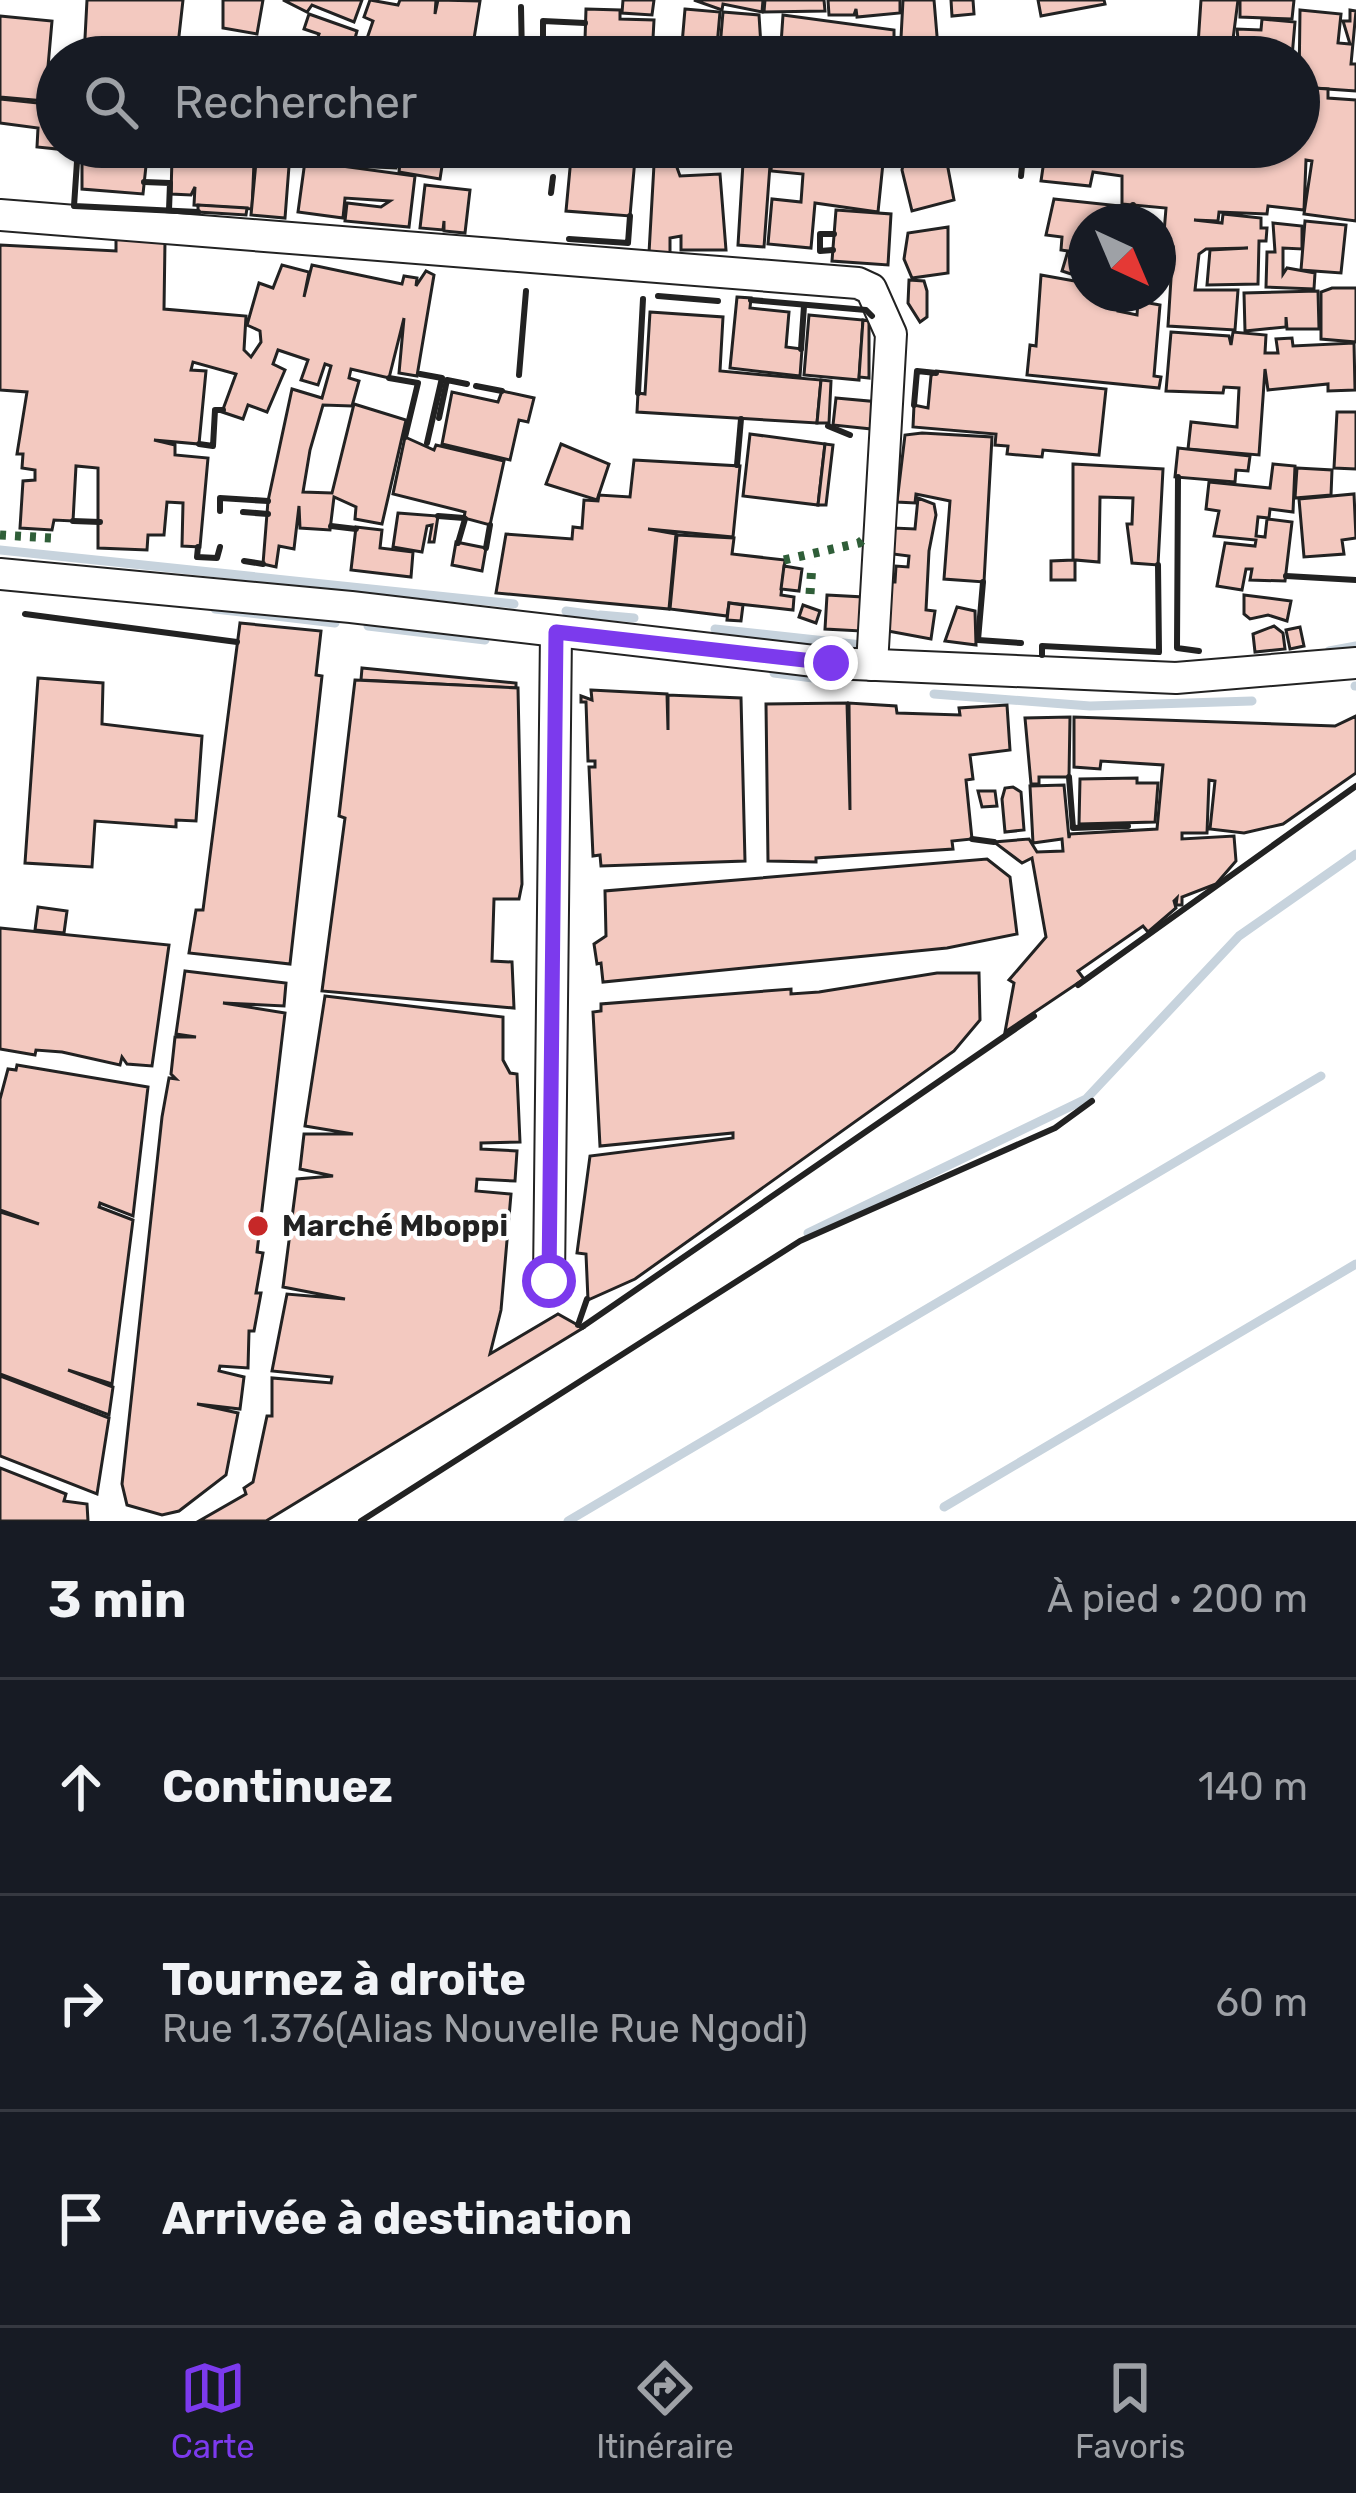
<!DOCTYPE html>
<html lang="fr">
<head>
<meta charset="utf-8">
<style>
  body { margin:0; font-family:Rubik,sans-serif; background:#242831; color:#f1f3f6 }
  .compass { position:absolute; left:1068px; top:204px; width:108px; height:108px; border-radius:50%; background:#171b24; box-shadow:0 3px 9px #0004; rotate:136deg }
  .stop { position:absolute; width:36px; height:36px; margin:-27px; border:9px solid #7c3aed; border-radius:50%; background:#fff }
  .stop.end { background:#7c3aed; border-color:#fff; box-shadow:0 3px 12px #0008 }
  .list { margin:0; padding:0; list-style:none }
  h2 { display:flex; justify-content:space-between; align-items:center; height:156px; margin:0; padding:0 48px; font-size:51px }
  h2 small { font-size:39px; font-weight:400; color:#9ea1a6 }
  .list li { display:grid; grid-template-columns:78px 1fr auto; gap:36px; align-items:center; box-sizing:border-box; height:216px; padding:0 48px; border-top:3px solid #363941 }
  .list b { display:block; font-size:45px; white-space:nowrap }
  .list p { margin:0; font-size:39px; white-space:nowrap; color:#9ea1a6 }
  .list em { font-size:39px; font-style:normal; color:#9ea1a6 }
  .icon { flex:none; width:66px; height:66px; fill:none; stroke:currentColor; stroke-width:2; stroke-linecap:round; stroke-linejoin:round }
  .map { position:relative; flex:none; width:1356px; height:1521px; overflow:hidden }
  .search { position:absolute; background:#171b24; box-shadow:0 3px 9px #0004; left:36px; right:36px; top:36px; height:132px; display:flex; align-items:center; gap:30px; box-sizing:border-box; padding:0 42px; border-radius:66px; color:#9ea1a6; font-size:45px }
  .sheet { height:804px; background:#171b24 }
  nav { display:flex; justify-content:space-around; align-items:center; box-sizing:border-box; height:168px; border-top:3px solid #363941; background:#171b24; font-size:33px; color:#9ea1a6 }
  nav a { display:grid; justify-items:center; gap:6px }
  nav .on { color:#7c3aed }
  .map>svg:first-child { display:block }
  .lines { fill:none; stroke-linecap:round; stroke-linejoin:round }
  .stream { stroke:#c7d3dd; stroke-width:9 }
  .building { fill:#f3c9c0; stroke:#222; stroke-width:3 }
  .minor-casing { stroke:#222; stroke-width:34 }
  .minor { stroke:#fff; stroke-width:30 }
  .hedge { stroke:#2f5e38; stroke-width:9; stroke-dasharray:6 9; stroke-linecap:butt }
  .wall { stroke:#222; stroke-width:6 }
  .route { stroke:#7c3aed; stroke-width:15 }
  .poi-dot { fill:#c62828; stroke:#fff; stroke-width:4.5 }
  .labels { text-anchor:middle; stroke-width:9; stroke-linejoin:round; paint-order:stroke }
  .poi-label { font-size:30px; font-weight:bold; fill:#222; stroke:#fff; text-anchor:start }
</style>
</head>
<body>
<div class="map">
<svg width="1356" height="1521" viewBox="0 0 1356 1521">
  <rect width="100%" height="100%" fill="#fff"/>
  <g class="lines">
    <g class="stream">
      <polyline points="0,550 514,604"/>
      <polyline points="215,609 335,623"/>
      <polyline points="566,611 596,615"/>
      <polyline points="600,615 634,618"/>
      <polyline points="368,626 485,640"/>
      <polyline points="715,629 862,645"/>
      <polyline points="1329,651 1356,646"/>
      <polyline points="774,673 813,678"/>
      <polyline points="1355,686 1356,686"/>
      <polyline points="934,694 1090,706 1252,701"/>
      <polyline points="808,1233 1086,1099 1239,936 1356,854"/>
      <polyline points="944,1507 1356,1264"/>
      <polyline points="568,1521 1321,1076"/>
    </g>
  </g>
  <g class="building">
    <polygon points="87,0 183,0 178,45 120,40 119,57 84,57"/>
    <polygon points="223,0 263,0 257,34 223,28"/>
    <polygon points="283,0 362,0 354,22 312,5 307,12"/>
    <polygon points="370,0 398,5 400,0 436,0 435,14 438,0 480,1 473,45 503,48 502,57 429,57 429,51 428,57 361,56 373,21 364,17"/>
    <polygon points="623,0 654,0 652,15 622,13"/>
    <polygon points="694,0 763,0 762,12 723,4 722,10"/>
    <polygon points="765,0 824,0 825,11 764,12"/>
    <polygon points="828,0 900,0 900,13 857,17 856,9 854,15 829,15"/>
    <polygon points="903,0 934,0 938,48 922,48 921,57 900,57"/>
    <polygon points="951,0 973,0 974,14 952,16"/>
    <polygon points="1038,0 1104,0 1105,4 1041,16"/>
    <polygon points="1201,0 1238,0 1232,47 1198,45"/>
    <polygon points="1240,0 1294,0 1292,19 1240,17"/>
    <polygon points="586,9 620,10 620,19 654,20 652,57 592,57 593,40 585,40"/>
    <polygon points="685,9 720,12 717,46 682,44"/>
    <polygon points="1300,10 1341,14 1338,43 1350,44 1343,21 1350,21 1350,10 1356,11 1351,64 1356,64 1356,91 1299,87"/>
    <polygon points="723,12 759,15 761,46 720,47"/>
    <polygon points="309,14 357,31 350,57 313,51 319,34 304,29"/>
    <polygon points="783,15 894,30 894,57 830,57 831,46 781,44"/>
    <polygon points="0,16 52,21 45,101 0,97"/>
    <polygon points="1262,19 1295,22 1292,57 1227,54 1227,48 1239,49 1237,29 1261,30"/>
    <polygon points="663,39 680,39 678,57 662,57"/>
    <polygon points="727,50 779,50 779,57 726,57"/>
    <polygon points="1299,87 1328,89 1328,98 1356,100 1356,221 1304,214 1312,161 1306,160 1304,210 1268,206 1267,214 1219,212 1218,221 1194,220 1222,223 1223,214 1261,218 1261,228 1267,228 1266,241 1259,241 1258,284 1207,285 1210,250 1248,248 1206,249 1199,254 1195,290 1238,290 1235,330 1168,326 1173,247 1166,247 1158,291 1158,245 1163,245 1166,208 1122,204 1122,176 1093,172 1090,186 1041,181 1046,147 1181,149 1181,158 1194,160 1194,151 1183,147 1299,147"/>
    <polygon points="0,99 57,105 57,149 37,147 38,128 0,123"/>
    <polygon points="82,147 148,147 143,194 82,189"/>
    <polygon points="174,147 212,147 212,158 173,155"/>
    <polygon points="354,147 398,147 396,168 353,166"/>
    <polygon points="402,147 445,147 440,179 399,172"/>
    <polygon points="572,147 636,147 630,216 566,211"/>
    <polygon points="655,147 681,149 680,163 675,162 680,176 720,174 726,250 681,250 681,236 670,238 670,253 649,253"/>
    <polygon points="773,147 890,147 889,153 884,153 878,212 815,203 811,248 768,244 772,199 801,202 803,174 771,171"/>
    <polygon points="907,147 944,147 954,200 912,211 902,170"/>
    <polygon points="172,158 254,162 252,209 194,205 195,187 191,195 171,194"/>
    <polygon points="305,161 415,176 409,227 345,221 347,203 381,207 390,201 345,198 343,218 298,212"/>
    <polygon points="256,162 289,166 285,218 251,215"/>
    <polygon points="743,163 770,165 764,247 738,245"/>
    <polygon points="425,185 470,190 465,233 444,231 444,221 443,230 420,228"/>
    <polygon points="1054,199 1130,207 1128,222 1086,222 1086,279 1062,271 1068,251 1061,250 1062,237 1046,235"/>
    <polygon points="198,205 247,208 246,215 198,212"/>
    <polygon points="836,210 891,214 888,265 832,261"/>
    <polygon points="1305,221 1346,225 1341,273 1301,270"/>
    <polygon points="1273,223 1302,226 1302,249 1283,248 1283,274 1287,268 1315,273 1314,289 1266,287 1267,252 1275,252"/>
    <polygon points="948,227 948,273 912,278 904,259 908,233"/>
    <polygon points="116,237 165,241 164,309 246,316 244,350 251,357 261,342 260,331 247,325 259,283 273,288 282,265 309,272 304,297 312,265 402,284 404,276 417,278 416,286 426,271 434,275 417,376 399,373 404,318 389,378 351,369 349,378 359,381 352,406 323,405 310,450 303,492 332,493 354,404 406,420 382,524 355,519 356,507 334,497 330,530 300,528 299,506 294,549 279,546 276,567 263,564 268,501 292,389 322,398 331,366 325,364 318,385 301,380 308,360 278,350 273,364 285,370 267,412 248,405 243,419 222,412 236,374 193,362 191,370 206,371 199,444 154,440 175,445 175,455 208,458 200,547 182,546 183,503 167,502 164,535 148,535 147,550 98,548 98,468 76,466 73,521 54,520 52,530 20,528 23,481 35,480 35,470 22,468 23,454 17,454 27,392 0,390 0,245 116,251"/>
    <polygon points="1041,275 1086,283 1086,294 1120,294 1118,311 1137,315 1138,301 1160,305 1154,376 1161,377 1159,388 1027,375 1030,345 1036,346"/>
    <polygon points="909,280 924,281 927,291 927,317 920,322 908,303"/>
    <polygon points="1332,288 1356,288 1356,342 1321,339 1321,292"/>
    <polygon points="1318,291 1319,329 1287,329 1286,317 1286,327 1245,331 1244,293"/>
    <polygon points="737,297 751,298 750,308 789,312 786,347 802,349 800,376 730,368"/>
    <polygon points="650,312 723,317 720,371 821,380 817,423 637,412 638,393 645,394"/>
    <polygon points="809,315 863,320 859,380 804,375"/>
    <polygon points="863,320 869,321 869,378 859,377"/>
    <polygon points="1171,332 1229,336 1231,345 1233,332 1266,335 1265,353 1278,353 1276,339 1292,338 1293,346 1354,343 1355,390 1328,391 1328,384 1268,390 1265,369 1259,455 1188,449 1191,422 1237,427 1239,388 1224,387 1223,393 1166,391"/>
    <polygon points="936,371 1106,389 1099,455 1043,450 1042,457 1007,454 1008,446 995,445 996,434 913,427 914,405 928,408 931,376"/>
    <polygon points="821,380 831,381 829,423 817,423"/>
    <polygon points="502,391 534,398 528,422 519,420 510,460 442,444 452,392 498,402"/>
    <polygon points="836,398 879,402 881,430 833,425"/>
    <polygon points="1337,412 1356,412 1356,469 1334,468"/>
    <polygon points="922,433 992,437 984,582 944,579 950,501 916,494 915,503 897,502 905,435"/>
    <polygon points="750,434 825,444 818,505 743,496"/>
    <polygon points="405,437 434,450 436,445 504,461 490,525 464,518 465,512 393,494"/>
    <polygon points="561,444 609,464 597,500 546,484"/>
    <polygon points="825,444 833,445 826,505 818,505"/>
    <polygon points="1178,448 1250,456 1248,471 1236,470 1235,482 1175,477"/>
    <polygon points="634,460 740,466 733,537 648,529 676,534 669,609 496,593 506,534 572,539 573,527 582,528 584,500 598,501 599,495 630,497"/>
    <polygon points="1073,464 1163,469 1158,565 1132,563 1127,524 1132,524 1133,498 1100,497 1099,562 1075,560 1075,580 1051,580 1051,561 1073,560"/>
    <polygon points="1273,464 1295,466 1293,512 1270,509 1269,518 1258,517 1256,536 1265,537 1267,519 1292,522 1285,581 1250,580 1252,569 1246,569 1242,590 1217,586 1225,543 1255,546 1256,540 1214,536 1219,511 1206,509 1209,482 1270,488"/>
    <polygon points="1297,468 1332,470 1331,495 1295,498"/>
    <polygon points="1354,494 1356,538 1342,540 1344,554 1304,557 1299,499"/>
    <polygon points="918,498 934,504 936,515 929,551 926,610 935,611 931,639 888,631 890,582 895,582 896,566 908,567 909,556 893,554 894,528 915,529"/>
    <polygon points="398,513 438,516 434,542 429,542 432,525 427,526 422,552 393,547"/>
    <polygon points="356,527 382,530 380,548 413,552 411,577 351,570"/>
    <polygon points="677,535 734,538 732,554 785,560 781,595 794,597 793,610 729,603 727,616 670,609"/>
    <polygon points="456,542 486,548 482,571 452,565"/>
    <polygon points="784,566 802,569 799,591 781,589"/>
    <polygon points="827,595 863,597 861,631 825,629"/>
    <polygon points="1244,595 1291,601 1287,621 1268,615 1250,619 1244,614"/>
    <polygon points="729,603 743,605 741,621 727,620"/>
    <polygon points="803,605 820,611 816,623 799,617"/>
    <polygon points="957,607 975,611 976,645 945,641"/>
    <polygon points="240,623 321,631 316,675 322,676 290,964 189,953 196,910 203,910"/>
    <polygon points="1274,626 1283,633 1285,649 1255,652 1253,634"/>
    <polygon points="1300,627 1304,646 1290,649 1286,630"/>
    <polygon points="362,668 516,683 516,688 361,680"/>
    <polygon points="38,678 103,683 102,724 202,736 196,821 176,820 176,827 95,821 92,867 25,863"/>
    <polygon points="355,680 518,688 522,884 519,899 494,899 492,961 512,962 514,1008 322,991 345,818 339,816"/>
    <polygon points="591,690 667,694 668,730 668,695 741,698 745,861 601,866 600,855 593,856 589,767 595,767 595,761 588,761 586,702 581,702 581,696 592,700"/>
    <polygon points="847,703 850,810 849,703 896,706 897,713 960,715 959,708 1007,705 1010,750 970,755 973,779 966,780 972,839 952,841 953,849 816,858 816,862 768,861 766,704"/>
    <polygon points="1356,716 1356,773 1283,824 1244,833 1210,829 1215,781 1209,780 1207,833 1182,833 1182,839 1234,836 1236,861 1216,884 1182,897 1182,905 1176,905 1177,898 1174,901 1176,908 1148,932 1143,926 1078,971 1084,979 1005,1032 1014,983 1009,980 1046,937 1032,858 1022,863 994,842 1029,839 1037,852 1063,851 1062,839 1033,843 1030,786 1064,785 1069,838 1070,834 1157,829 1163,765 1101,761 1100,769 1074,767 1074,717 1335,726"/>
    <polygon points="1070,717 1069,777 1039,777 1039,784 1031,784 1025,718"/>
    <polygon points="1137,778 1137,783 1158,783 1155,822 1079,824 1080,779"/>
    <polygon points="1013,787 1021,792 1024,830 1005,832 1002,799 1005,788"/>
    <polygon points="978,791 995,791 997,806 982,807"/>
    <polygon points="987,859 1010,877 1017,934 947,948 603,982 601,963 597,964 594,944 606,936 605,891"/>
    <polygon points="38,907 67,911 64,933 35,930"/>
    <polygon points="0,928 169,945 152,1066 127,1064 122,1057 120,1065 62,1052 36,1050 35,1055 0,1049"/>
    <polygon points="185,971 286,983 284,1006 223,1003 285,1013 257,1252 263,1253 256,1293 261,1293 254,1331 249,1331 248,1368 220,1366 219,1371 244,1377 240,1409 197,1404 238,1413 226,1475 179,1511 162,1515 127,1505 122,1484 162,1117 169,1078 176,1079 171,1074 175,1037 196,1037 176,1034"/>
    <polygon points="937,973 979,973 980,1020 954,1051 635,1279 588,1300 586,1254 577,1253 590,1156 733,1138 733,1133 600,1146 593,1012 601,1011 601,1004 791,989 791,994 819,992"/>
    <polygon points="325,996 503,1017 503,1060 510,1073 517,1074 520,1142 481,1143 481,1149 517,1151 515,1181 477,1179 476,1191 511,1194 501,1310 490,1354 558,1314 583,1328 266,1521 199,1521 246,1494 244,1488 253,1482 267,1416 272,1416 272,1378 331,1383 332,1377 272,1371 287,1294 345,1299 283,1287 297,1179 333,1176 300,1169 304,1134 353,1134 305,1126"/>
    <polygon points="17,1065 148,1087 133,1216 100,1203 99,1207 133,1220 112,1384 68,1370 113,1387 109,1415 0,1374 0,1212 39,1224 0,1210 0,1099 8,1069 16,1070"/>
    <polygon points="0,1376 109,1418 97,1494 0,1456"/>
    <polygon points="0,1468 66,1494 64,1501 87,1504 88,1521 0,1521"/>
  </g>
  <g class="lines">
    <defs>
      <g id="minor">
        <polyline points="0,215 858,283 871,289 891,334 872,665"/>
        <polyline points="0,574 351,607 831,663 1176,678 1356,663"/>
        <polyline points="549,1281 556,632"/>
      </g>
    </defs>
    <use href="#minor" class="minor-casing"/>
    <use href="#minor" class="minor"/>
    <g class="hedge">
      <polyline points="1129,57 1136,51 1188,56"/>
      <polyline points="0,535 51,538 52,530"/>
      <polyline points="784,560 859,543 867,536"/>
      <polyline points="810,594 812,564"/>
    </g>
    <g class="wall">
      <polyline points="521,7 522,57"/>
      <polyline points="543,57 543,21 585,23"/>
      <polyline points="78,147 74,206 198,212"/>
      <polyline points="968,161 968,147"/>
      <polyline points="1021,176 1024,147"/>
      <polyline points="144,182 170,183 169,210"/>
      <polyline points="551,193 553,177"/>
      <polyline points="1132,222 1133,205"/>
      <polyline points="569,239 628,243 630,216"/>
      <polyline points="833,250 820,251 820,234 834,234"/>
      <polyline points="658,296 718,301"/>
      <polyline points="751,300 866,310 872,316"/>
      <polyline points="801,349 804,306"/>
      <polyline points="420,374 442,378 427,443"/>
      <polyline points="519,375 526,291"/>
      <polyline points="389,378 418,383 405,437"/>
      <polyline points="476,386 502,391"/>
      <polyline points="638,393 643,299"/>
      <polyline points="914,405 917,371 936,373"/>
      <polyline points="439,418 447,380 467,384"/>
      <polyline points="828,426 850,435"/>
      <polyline points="199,444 213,446 215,410 223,410"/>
      <polyline points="737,465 741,419"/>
      <polyline points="1178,477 1177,648 1199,651"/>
      <polyline points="220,511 220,498 268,501"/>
      <polyline points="243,512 268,514"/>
      <polyline points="438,516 464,518"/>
      <polyline points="73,521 100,522"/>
      <polyline points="331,526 356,529"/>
      <polyline points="458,543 465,519"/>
      <polyline points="198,547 197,557 217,558 220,547"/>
      <polyline points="486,548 490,525"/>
      <polyline points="244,561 263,564"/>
      <polyline points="1286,576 1356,580"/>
      <polyline points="983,582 978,640 1021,643"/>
      <polyline points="25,614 237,642"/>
      <polyline points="1042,655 1042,646 1159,652 1158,565"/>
      <polyline points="1069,777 1073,828 1128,826"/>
      <polyline points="972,839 994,842"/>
      <polyline points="1078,985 1356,786"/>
      <polyline points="578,1325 587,1299"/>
      <polyline points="582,1327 1034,1016"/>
      <polyline points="361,1521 800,1241 1055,1128 1092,1101"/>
    </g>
  </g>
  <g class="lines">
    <polyline class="route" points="549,1281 556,632 831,663"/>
  </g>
  <circle class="poi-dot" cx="258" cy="1226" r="12"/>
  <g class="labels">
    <g class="poi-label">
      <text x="282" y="1236">Marché Mboppi</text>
    </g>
  </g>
</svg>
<svg class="compass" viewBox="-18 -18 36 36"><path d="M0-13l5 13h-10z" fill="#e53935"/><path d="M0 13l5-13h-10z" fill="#9ea1a6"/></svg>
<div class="stop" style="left:549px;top:1281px"></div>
<div class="stop end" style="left:831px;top:663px"></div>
<div class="search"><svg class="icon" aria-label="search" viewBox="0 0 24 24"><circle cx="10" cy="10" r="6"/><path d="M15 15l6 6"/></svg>Rechercher</div>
</div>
<section class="sheet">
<h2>3 min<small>À pied · 200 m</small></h2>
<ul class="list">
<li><svg class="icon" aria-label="ahead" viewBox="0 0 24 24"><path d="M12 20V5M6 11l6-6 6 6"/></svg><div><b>Continuez</b></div><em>140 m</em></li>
<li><svg class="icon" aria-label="right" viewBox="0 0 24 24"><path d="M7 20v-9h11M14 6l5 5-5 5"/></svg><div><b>Tournez à droite</b><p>Rue 1.376(Alias Nouvelle Rue Ngodi)</p></div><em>60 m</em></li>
<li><svg class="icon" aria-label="arrive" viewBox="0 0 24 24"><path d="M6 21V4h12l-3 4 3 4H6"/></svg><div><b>Arrivée à destination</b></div></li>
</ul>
</section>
<nav>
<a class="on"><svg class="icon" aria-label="map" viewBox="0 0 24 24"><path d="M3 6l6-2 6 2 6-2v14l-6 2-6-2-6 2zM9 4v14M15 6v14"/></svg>Carte</a>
<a><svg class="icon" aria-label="directions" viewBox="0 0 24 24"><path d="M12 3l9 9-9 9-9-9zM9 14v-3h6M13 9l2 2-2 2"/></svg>Itinéraire</a>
<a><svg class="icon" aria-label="saved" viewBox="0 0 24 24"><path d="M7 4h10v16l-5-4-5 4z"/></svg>Favoris</a>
</nav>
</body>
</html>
